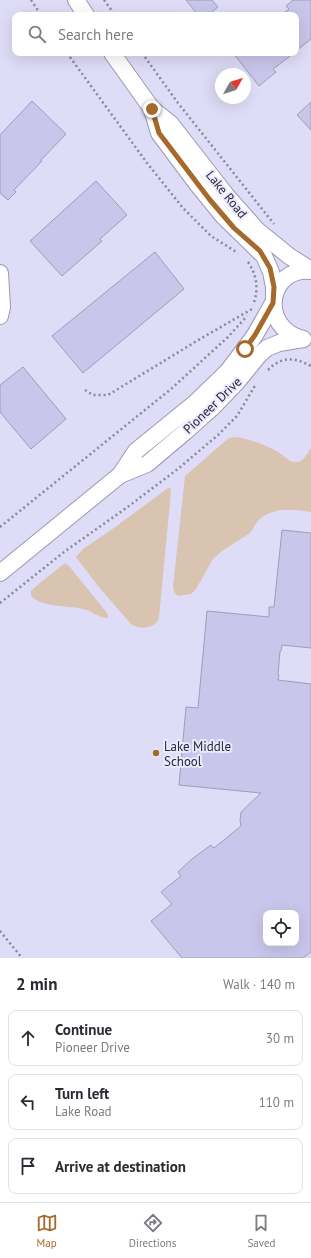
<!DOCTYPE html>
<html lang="en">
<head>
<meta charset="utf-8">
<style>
  body { margin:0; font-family:"PT Sans",sans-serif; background:#f2f2f3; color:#2b2b33 }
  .controls { position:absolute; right:12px; bottom:12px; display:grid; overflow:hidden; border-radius:8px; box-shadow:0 4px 16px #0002 }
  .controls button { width:36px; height:36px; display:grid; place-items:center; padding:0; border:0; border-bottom:1px solid #e1e1e2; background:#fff; color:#2b2b33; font:20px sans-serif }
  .compass { position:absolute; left:215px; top:68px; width:36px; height:36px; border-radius:50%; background:#fff; box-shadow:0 4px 16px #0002; rotate:51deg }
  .stop { position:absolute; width:12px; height:12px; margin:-9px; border:3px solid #a6692c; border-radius:50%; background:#fff }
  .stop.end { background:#a6692c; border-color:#fff; box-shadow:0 1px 4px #0008 }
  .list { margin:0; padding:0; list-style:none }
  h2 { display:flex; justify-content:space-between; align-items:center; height:52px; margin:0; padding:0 16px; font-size:17px }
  h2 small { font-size:13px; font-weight:400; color:#7c7c81 }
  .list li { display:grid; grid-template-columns:26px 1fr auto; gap:12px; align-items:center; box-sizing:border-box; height:56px; margin:0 8px 8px; padding:0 8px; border:1px solid #e1e1e2; border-radius:8px }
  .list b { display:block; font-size:15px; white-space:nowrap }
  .list p { margin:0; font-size:13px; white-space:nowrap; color:#7c7c81 }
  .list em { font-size:13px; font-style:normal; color:#7c7c81 }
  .icon { flex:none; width:22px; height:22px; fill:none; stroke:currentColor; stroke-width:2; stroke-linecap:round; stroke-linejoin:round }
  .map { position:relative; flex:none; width:311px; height:958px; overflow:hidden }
  .search { position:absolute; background:#fff; box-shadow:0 4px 16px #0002; left:12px; right:12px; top:12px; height:44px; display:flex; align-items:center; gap:10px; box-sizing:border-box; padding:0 14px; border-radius:8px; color:#7c7c81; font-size:15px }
  .sheet { height:244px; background:#fff }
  nav { display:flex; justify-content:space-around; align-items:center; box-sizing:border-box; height:56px; border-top:1px solid #e1e1e2; background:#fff; font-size:11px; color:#7c7c81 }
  nav a { display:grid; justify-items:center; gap:2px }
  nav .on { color:#a6692c }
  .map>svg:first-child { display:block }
  .green { fill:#d9c4b2 }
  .building { fill:#c9c6eb; stroke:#9f9db6; fill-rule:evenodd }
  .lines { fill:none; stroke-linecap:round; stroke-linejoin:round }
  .minor-casing { stroke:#9b99b2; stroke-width:18 }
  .path { stroke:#89879a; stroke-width:2.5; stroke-dasharray:2 3; stroke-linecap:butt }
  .minor { stroke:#fff; stroke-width:16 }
  .route { stroke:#a6692c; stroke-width:5 }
  .poi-dot { fill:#a6692c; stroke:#ebe9ff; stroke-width:1.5 }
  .labels { text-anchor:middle; stroke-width:4; stroke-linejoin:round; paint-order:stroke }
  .street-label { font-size:13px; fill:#2b2a34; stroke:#ebe9ff }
  .poi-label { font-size:13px; fill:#2b2a34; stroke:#ebe9ff; text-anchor:start }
</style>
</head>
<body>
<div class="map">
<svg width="311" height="958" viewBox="0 0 311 958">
  <rect width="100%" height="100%" fill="#dedcf6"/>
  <g class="green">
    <path d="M234,437C249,438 265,445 278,452C284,455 289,463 296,462C304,462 307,453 311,448V512L297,510H280L270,513L262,517L257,522L250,533L222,551L213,559L196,589L191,594L178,596L174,592L173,587L185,476L224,442L229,438Z"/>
    <path d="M168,488H170L171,491L159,618C155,629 140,630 131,624L98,586L76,557L83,549L114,528Z"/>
    <path d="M65,563L69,566L107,613L108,616L107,618C97,617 92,611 83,609C68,605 42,608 31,596V591L35,587Z"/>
  </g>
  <g class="building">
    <polygon points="186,0 212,0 218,7 208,15 198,15"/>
    <polygon points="293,0 311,0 311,39 296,51 296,15 281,15 289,9 286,6"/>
    <polygon points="233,53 294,53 273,69 276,72 259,86"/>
    <polygon points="32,101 66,134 41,160 42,161 14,190 16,192 8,200 0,193 0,135"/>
    <polygon points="311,102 311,130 297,115"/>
    <polygon points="96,181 127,215 100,239 102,241 62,276 30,241"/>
    <polygon points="155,252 184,289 83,373 52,336"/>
    <polygon points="23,367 66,419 31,449 0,412 0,385"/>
    <path d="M282,530L311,533V648L282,645L281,651H280L278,675H279L278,680L311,684V952L303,958H182L151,921L172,904L161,892L181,876L178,872L192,859L211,845L214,848L241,826L240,820L241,812L261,793L179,785L186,707L198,708L207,611L269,617V607H274ZM266,913H296V943H266Z"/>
  </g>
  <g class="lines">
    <defs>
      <g id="minor">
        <polyline points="76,0 86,15"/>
        <polyline points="112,53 152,109 159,133 197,184 223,216 264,256 271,272 274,287 274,297"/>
        <polyline points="152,109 170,123 226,195 257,230 289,256 311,270"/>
        <polyline points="0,273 2,307 0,316"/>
        <path d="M303,339C259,328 267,267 311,271"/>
        <polyline points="120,475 136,451 195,403 228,371 255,335 273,303"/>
        <polyline points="0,573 120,475 147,464 185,432 214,406 237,382 259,355 267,348 279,343 303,339"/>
      </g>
    </defs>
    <use href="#minor" class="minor-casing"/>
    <g class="path">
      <polyline points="31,0 41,15"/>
      <polyline points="104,0 115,15"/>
      <polyline points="67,53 147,163 183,208 211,236 238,253"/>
      <polyline points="142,53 178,103 274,224"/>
      <path d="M248,262C257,275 259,290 253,305"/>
      <path d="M268,370C282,356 294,357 311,366"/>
      <polyline points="85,390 93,395 108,395 200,339 252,309"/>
      <polyline points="0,527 171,389 228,337 247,316"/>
      <polyline points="0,603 64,552 129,506 179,468 218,435 237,416 256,384"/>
      <polyline points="0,931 22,958"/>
    </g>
    <use href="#minor" class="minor"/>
  </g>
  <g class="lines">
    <polyline class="route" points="152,109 159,133 210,200 234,228 260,251 270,268 274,287 273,303 255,335 245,349"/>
  </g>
  <circle class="poi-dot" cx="156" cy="753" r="4"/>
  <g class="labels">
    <g class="street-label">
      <text transform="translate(227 194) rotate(51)" y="5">Lake Road</text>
      <text transform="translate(212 405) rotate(-44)" y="5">Pioneer Drive</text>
    </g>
    <g class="poi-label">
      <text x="164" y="751">Lake Middle<tspan x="164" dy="15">School</tspan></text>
    </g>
  </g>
</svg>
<div class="controls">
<button><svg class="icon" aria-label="locate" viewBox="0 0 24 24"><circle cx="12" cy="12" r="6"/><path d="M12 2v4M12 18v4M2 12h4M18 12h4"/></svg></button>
</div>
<svg class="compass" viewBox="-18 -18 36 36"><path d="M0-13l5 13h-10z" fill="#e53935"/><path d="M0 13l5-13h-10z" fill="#7c7c81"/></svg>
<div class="stop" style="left:245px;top:349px"></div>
<div class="stop end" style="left:152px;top:109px"></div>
<div class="search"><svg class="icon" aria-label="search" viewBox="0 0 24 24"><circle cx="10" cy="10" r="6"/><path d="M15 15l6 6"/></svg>Search here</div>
</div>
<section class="sheet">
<h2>2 min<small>Walk · 140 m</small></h2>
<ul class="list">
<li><svg class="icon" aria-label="ahead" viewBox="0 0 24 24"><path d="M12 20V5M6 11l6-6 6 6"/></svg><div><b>Continue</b><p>Pioneer Drive</p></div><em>30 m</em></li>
<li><svg class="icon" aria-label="left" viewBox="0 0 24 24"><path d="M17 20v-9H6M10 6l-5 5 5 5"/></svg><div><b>Turn left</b><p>Lake Road</p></div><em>110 m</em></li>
<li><svg class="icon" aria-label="arrive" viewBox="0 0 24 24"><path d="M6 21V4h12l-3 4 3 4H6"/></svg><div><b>Arrive at destination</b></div></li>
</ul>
</section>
<nav>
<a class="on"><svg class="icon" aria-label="map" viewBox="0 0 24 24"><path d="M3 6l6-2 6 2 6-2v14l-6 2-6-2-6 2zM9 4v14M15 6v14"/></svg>Map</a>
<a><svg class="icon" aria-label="directions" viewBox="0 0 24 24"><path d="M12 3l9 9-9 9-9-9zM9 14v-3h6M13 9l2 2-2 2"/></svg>Directions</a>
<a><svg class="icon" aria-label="saved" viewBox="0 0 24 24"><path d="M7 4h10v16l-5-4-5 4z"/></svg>Saved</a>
</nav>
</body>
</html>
